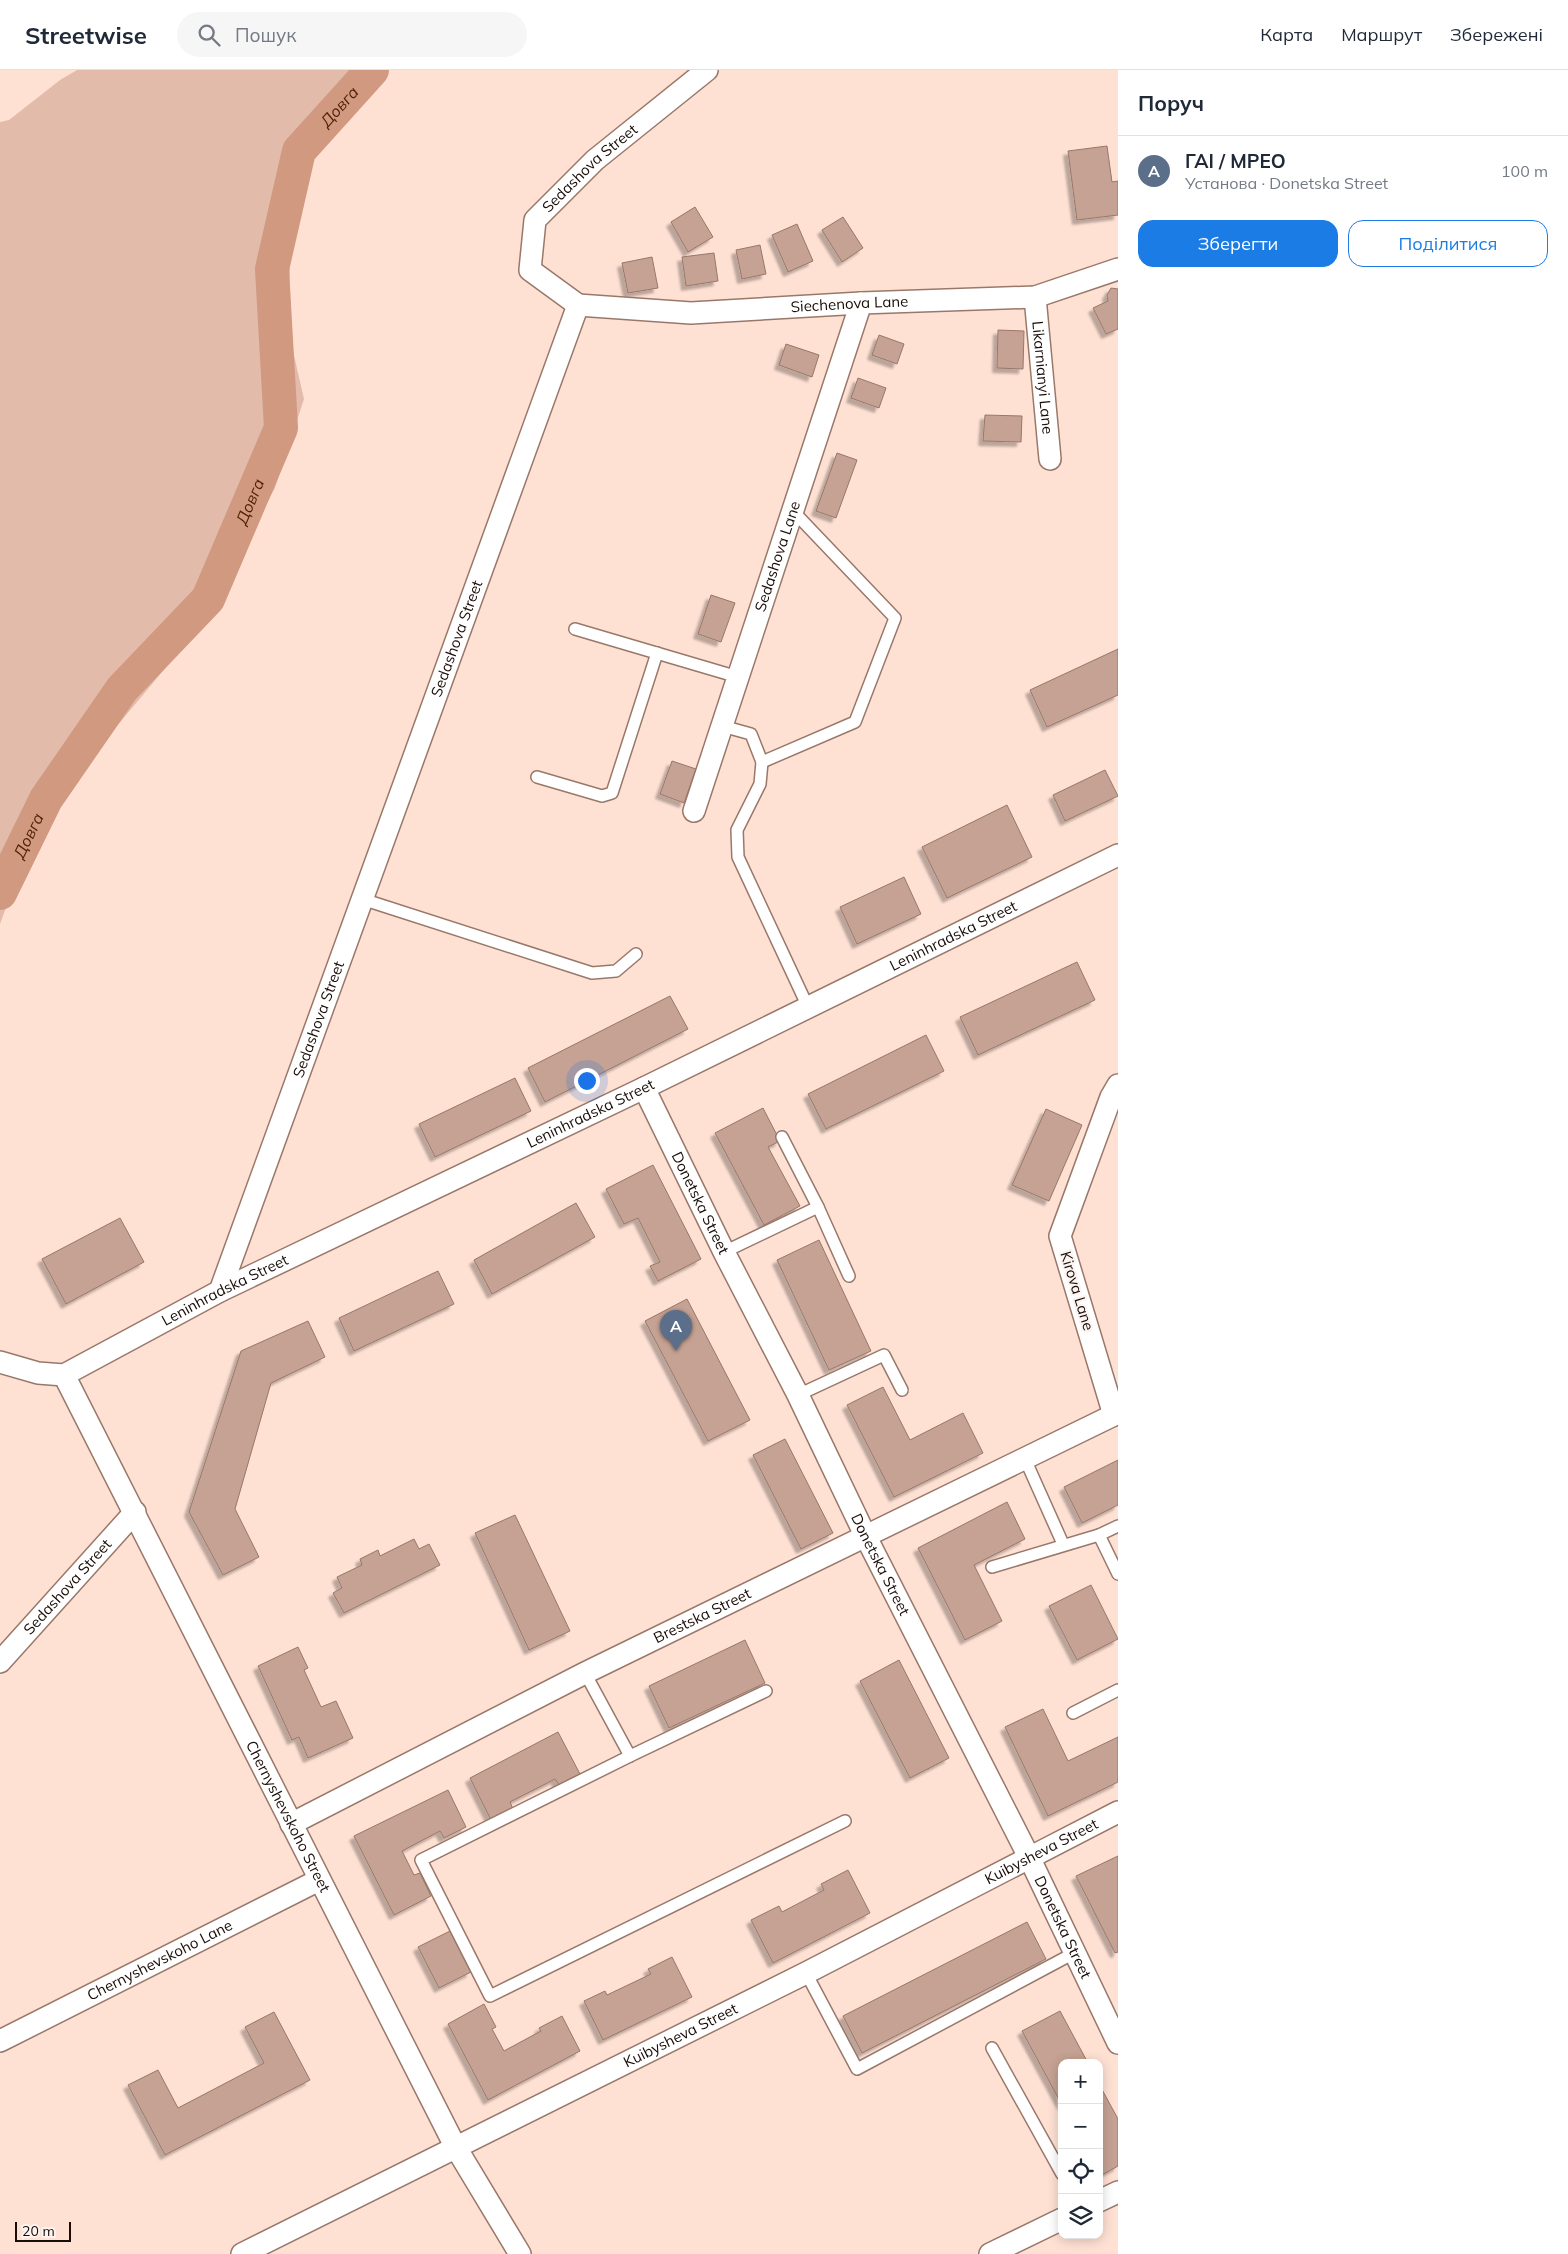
<!DOCTYPE html>
<html lang="uk">
<head>
<meta charset="utf-8">
<style>
  body { margin:0; font-family:Mulish,sans-serif; background:#f6f6f7; color:#1f2937 }
  .controls { position:absolute; right:15px; bottom:15px; display:grid; overflow:hidden; border-radius:10px; box-shadow:0 2px 12px #0003 }
  .controls button { width:45px; height:45px; display:grid; place-items:center; padding:0; border:0; border-bottom:1px solid #e0e1e3; background:#fff; color:#1f2937; font:25px sans-serif }
  .scale { position:absolute; left:15px; bottom:12px; width:56px; box-sizing:border-box; padding-left:5px; border:2px solid #190d08; border-top:0; font-size:14px; line-height:18px; white-space:nowrap; color:#190d08; -webkit-text-stroke:4px #fbf4f0; paint-order:stroke }
  .you { position:absolute; left:586px; top:1010px; width:18px; height:18px; margin:-12px; border:4px solid #fff; border-radius:50%; background:#1a73e8; box-shadow:0 0 0 8px #1a73e833 }
  .badge { display:grid; place-items:center; width:32px; height:32px; border-radius:50%; background:#1c7ce5; color:#fff; font-size:16px; font-weight:700 }
  .pin { position:absolute; translate:-50% -41px; filter:drop-shadow(0 1px 2px #0008) }
  .pin::after { content:''; position:absolute; top:26px; width:18px; height:15px; background:inherit; clip-path:polygon(0 0,100% 0,50% 100%) }
  .list { margin:0; padding:0; list-style:none }
  h2 { display:flex; justify-content:space-between; align-items:center; height:65px; margin:0; padding:0 20px; font-size:21px }
  h2 small { font-size:16px; font-weight:400; color:#747a83 }
  .list li { display:grid; grid-template-columns:32px 1fr auto; gap:15px; align-items:center; box-sizing:border-box; height:70px; padding:0 20px; border-top:1px solid #e0e1e3 }
  .list b { display:block; font-size:19px; white-space:nowrap }
  .list p { margin:0; font-size:16px; white-space:nowrap; color:#747a83 }
  .list em { font-size:16px; font-style:normal; color:#747a83 }
  .actions { display:flex; gap:10px; padding:15px 20px }
  .actions a { flex:1; padding:11px 0; border:1px solid #1c7ce5; border-radius:15px; text-align:center; font-size:18px; color:#1c7ce5 }
  .actions .main { background:#1c7ce5; color:#fff }
  .icon { flex:none; width:28px; height:28px; fill:none; stroke:currentColor; stroke-width:2; stroke-linecap:round; stroke-linejoin:round }
  .map { position:relative; flex:none; width:1118px; height:2184px; overflow:hidden }
  header { display:flex; align-items:center; gap:30px; box-sizing:border-box; height:70px; padding:0 25px; background:#fff; border-bottom:1px solid #e0e1e3 }
  header strong { font-size:24px }
  nav { display:flex; gap:28px; margin-inline-start:auto; font-size:18px }
  .search { width:350px; height:45px; background:#f6f6f7; display:flex; align-items:center; gap:12px; box-sizing:border-box; padding:0 18px; border-radius:28px; color:#747a83; font-size:19px }
  main { display:flex }
  aside { flex:1; background:#fff }
  .map>svg:first-child { display:block }
  .green { fill:#e2bbab }
  .lines { fill:none; stroke-linecap:round; stroke-linejoin:round }
  .river { stroke:#d09980; stroke-width:34 }
  .building { fill:#c5a293; stroke:#987768; filter:url(#shadow) }
  .lane-casing { stroke:#99786a; stroke-width:14 }
  .street-casing { stroke:#99786a; stroke-width:24 }
  .lane { stroke:#fff; stroke-width:11 }
  .street { stroke:#fff; stroke-width:21 }
  .labels { text-anchor:middle; stroke-width:4.5; stroke-linejoin:round; paint-order:stroke }
  .street-label { font-size:15px; fill:#190d08; stroke:#fbf4f0 }
  .water-label { font-size:16px; font-style:italic; fill:#511f03; stroke:#fbf4f0 }
</style>
</head>
<body>
<header>
<strong>Streetwise</strong>
<div class="search"><svg class="icon" aria-label="search" viewBox="0 0 24 24"><circle cx="10" cy="10" r="6"/><path d="M15 15l6 6"/></svg>Пошук</div>
<nav><a>Карта</a><a>Маршрут</a><a>Збережені</a></nav>
</header>
<main>
<div class="map">
<svg width="1118" height="2184" viewBox="0 0 1118 2184">
  <defs>
    <filter id="shadow"><feDropShadow dx="-4.5" dy="4.5" stdDeviation="1" flood-color="#0004"/></filter>
  </defs>
  <rect width="100%" height="100%" fill="#ffe1d4"/>
  <polygon class="green" points="77,0 379,0 315,86 291,165 288,259 304,329 275,418 249,466 208,529 168,595 111,663 46,729 0,854 0,52 9,50 60,10"/>
  <g class="lines">
    <path class="river" id="s1" d="M0,823L46,729L122,619L208,529L281,358L272,199L299,81L372,0"/>
  </g>
  <g class="building">
    <polygon points="1107,76 1112,112 1118,111 1118,145 1077,150 1068,81"/>
    <polygon points="695,137 713,167 688,182 671,152"/>
    <polygon points="843,147 863,178 842,192 822,160"/>
    <polygon points="797,154 813,191 788,202 772,165"/>
    <polygon points="760,175 766,204 742,209 736,180"/>
    <polygon points="714,183 718,211 686,216 682,187"/>
    <polygon points="652,187 658,218 628,223 622,193"/>
    <polygon points="1111,218 1118,219 1118,259 1106,264 1093,238 1108,231 1107,225"/>
    <polygon points="998,260 1024,261 1023,299 997,298"/>
    <polygon points="879,265 904,274 897,294 872,285"/>
    <polygon points="786,274 819,285 812,307 779,295"/>
    <polygon points="858,308 886,318 879,338 851,328"/>
    <polygon points="985,345 1022,346 1021,372 983,371"/>
    <polygon points="837,383 857,390 836,448 816,441"/>
    <polygon points="711,525 735,533 721,572 698,564"/>
    <polygon points="1118,579 1118,625 1047,657 1030,620"/>
    <polygon points="672,691 696,699 684,733 660,724"/>
    <polygon points="1105,700 1118,726 1065,751 1053,725"/>
    <polygon points="1007,735 1032,787 947,828 922,777"/>
    <polygon points="904,807 921,844 857,874 840,837"/>
    <polygon points="1077,892 1095,930 978,985 960,947"/>
    <polygon points="670,926 688,959 545,1032 528,998"/>
    <polygon points="926,965 944,1001 826,1059 808,1024"/>
    <polygon points="515,1008 531,1041 435,1087 419,1054"/>
    <polygon points="763,1038 780,1071 768,1077 800,1136 764,1155 715,1063"/>
    <polygon points="1046,1039 1082,1055 1049,1131 1012,1115"/>
    <polygon points="653,1095 701,1189 658,1211 650,1196 660,1192 638,1148 624,1154 606,1119"/>
    <polygon points="576,1133 595,1167 492,1224 474,1190"/>
    <polygon points="120,1148 144,1192 66,1234 42,1189"/>
    <polygon points="819,1170 871,1281 829,1300 777,1190"/>
    <polygon points="438,1201 454,1234 354,1281 339,1248"/>
    <polygon points="687,1229 750,1350 708,1371 645,1251"/>
    <polygon points="308,1251 325,1287 271,1313 235,1439 259,1487 223,1505 189,1442 241,1281"/>
    <polygon points="883,1317 910,1370 963,1343 983,1383 894,1427 847,1335"/>
    <polygon points="785,1369 833,1463 801,1479 753,1385"/>
    <polygon points="1118,1390 1118,1435 1082,1453 1064,1417"/>
    <polygon points="1007,1432 1025,1469 974,1495 1002,1551 965,1570 918,1478"/>
    <polygon points="515,1445 570,1561 529,1580 475,1463"/>
    <polygon points="414,1469 419,1479 429,1474 440,1495 344,1543 333,1523 342,1518 337,1507 362,1495 360,1489 378,1480 380,1486"/>
    <polygon points="1091,1515 1118,1569 1077,1590 1049,1536"/>
    <polygon points="745,1570 765,1613 669,1658 649,1616"/>
    <polygon points="298,1577 308,1598 304,1600 321,1637 336,1631 353,1668 308,1688 299,1667 292,1670 258,1596"/>
    <polygon points="899,1590 949,1688 910,1708 860,1611"/>
    <polygon points="1043,1639 1068,1691 1118,1667 1118,1712 1048,1746 1005,1657"/>
    <polygon points="558,1662 580,1704 559,1715 555,1709 510,1732 513,1739 491,1750 470,1708"/>
    <polygon points="448,1720 466,1757 444,1768 440,1761 402,1781 414,1805 420,1803 431,1826 394,1845 354,1766"/>
    <polygon points="1118,1786 1118,1882 1115,1883 1076,1806"/>
    <polygon points="848,1800 870,1843 773,1893 751,1850 779,1836 782,1842 824,1820 821,1814"/>
    <polygon points="1027,1852 1046,1889 862,1983 843,1946"/>
    <polygon points="450,1861 471,1902 439,1918 418,1877"/>
    <polygon points="672,1887 692,1927 603,1970 584,1931 605,1921 607,1925 651,1904 648,1899"/>
    <polygon points="484,1934 496,1957 492,1959 504,1981 541,1961 539,1958 562,1946 580,1981 488,2030 448,1954"/>
    <polygon points="1060,1941 1088,1993 1062,1993 1062,2035 1022,1961"/>
    <polygon points="274,1942 310,2010 165,2085 128,2015 158,2000 178,2038 264,1993 245,1957"/>
    <polygon points="1099,2014 1118,2049 1118,2096 1100,2106"/>
  </g>
  <g class="lines">
    <defs>
      <g id="lane">
        <polyline points="575,559 738,607"/>
        <polyline points="722,656 751,664 762,692 760,714 737,760 738,787 808,937"/>
        <polyline points="762,692 855,652 895,548 793,441"/>
        <polyline points="537,707 602,726 612,723 657,583"/>
        <polyline points="362,829 592,903 616,901 636,884"/>
        <polyline points="782,1067 818,1137 849,1206"/>
        <polyline points="724,1182 818,1137"/>
        <polyline points="798,1325 884,1285 902,1320"/>
        <polyline points="1025,1389 1063,1474"/>
        <polyline points="1099,1465 1118,1504"/>
        <polyline points="992,1497 1099,1465 1118,1456"/>
        <polyline points="585,1603 630,1686"/>
        <polyline points="766,1621 630,1686 421,1790 490,1926 845,1751"/>
        <polyline points="1073,1643 1118,1620"/>
        <polyline points="806,1903 857,1999 1076,1882"/>
        <polyline points="992,1978 1062,2104"/>
      </g>
      <g id="street">
        <path id="s2" d="M1035,227L1050,389"/>
        <path id="s3" d="M578,235L691,243L861,233L1035,227L1118,199"/>
        <path id="s4" d="M694,741L861,233"/>
        <path id="s5" d="M644,1018L724,1182L798,1325L865,1465L1029,1787L1118,1973"/>
        <path id="s6" d="M220,1221L578,235L530,200L535,150L595,90L707,0"/>
        <polyline points="0,1292 38,1303 64,1305"/>
        <path id="s7" d="M64,1305L220,1221L644,1018L1118,785"/>
        <path id="s8" d="M64,1305L455,2076L520,2184"/>
        <polyline points="1114,1345 1060,1166 1111,1027 1118,1015"/>
        <path id="s9" d="M0,1592L135,1442"/>
        <path id="s10" d="M291,1754L585,1603L1118,1343"/>
        <path id="s11" d="M0,1971L319,1810"/>
        <polyline points="1099,2131 1118,2122"/>
        <path id="s12" d="M242,2184L806,1903L1118,1742"/>
        <polyline points="990,2184 1062,2149"/>
      </g>
    </defs>
    <use href="#lane" class="lane-casing"/>
    <use href="#street" class="street-casing"/>
    <use href="#lane" class="lane"/>
    <use href="#street" class="street"/>
  </g>
  <g class="labels">
    <g class="street-label">
      <text dy="5" stroke="none"><textPath href="#s6" startOffset="1234">Sedashova Street</textPath></text>
      <text dy="5" stroke="none"><textPath href="#s3" startOffset="272">Siechenova Lane</textPath></text>
      <text dy="5" stroke="none"><textPath href="#s2" startOffset="81">Likarnianyi Lane</textPath></text>
      <text dy="5" stroke="none"><textPath href="#s4" startOffset="268">Sedashova Lane</textPath></text>
      <text dy="5" stroke="none"><textPath href="#s6" startOffset="694">Sedashova Street</textPath></text>
      <text dy="5" stroke="none"><textPath href="#s7" startOffset="992">Leninhradska Street</textPath></text>
      <text dy="5" stroke="none"><textPath href="#s6" startOffset="289">Sedashova Street</textPath></text>
      <text dy="5" stroke="none"><textPath href="#s7" startOffset="588">Leninhradska Street</textPath></text>
      <text dy="5" stroke="none"><textPath href="#s5" startOffset="128">Donetska Street</textPath></text>
      <text dy="5" stroke="none"><textPath href="#s7" startOffset="182">Leninhradska Street</textPath></text>
      <text transform="translate(1077 1221) rotate(73)" y="5">Kirova Lane</text>
      <text dy="5" stroke="none"><textPath href="#s5" startOffset="532">Donetska Street</textPath></text>
      <text dy="5" stroke="none"><textPath href="#s9" startOffset="101">Sedashova Street</textPath></text>
      <text dy="5" stroke="none"><textPath href="#s10" startOffset="461">Brestska Street</textPath></text>
      <text dy="5" stroke="none"><textPath href="#s8" startOffset="495">Chernyshevskoho Street</textPath></text>
      <text dy="5" stroke="none"><textPath href="#s12" startOffset="895">Kuibysheva Street</textPath></text>
      <text dy="5" stroke="none"><textPath href="#s5" startOffset="938">Donetska Street</textPath></text>
      <text dy="5" stroke="none"><textPath href="#s11" startOffset="179">Chernyshevskoho Lane</textPath></text>
      <text dy="5" stroke="none"><textPath href="#s12" startOffset="490">Kuibysheva Street</textPath></text>
    </g>
    <g class="water-label">
      <text dy="6" stroke="none"><textPath href="#s1" startOffset="889">Довга</textPath></text>
      <text dy="6" stroke="none"><textPath href="#s1" startOffset="469">Довга</textPath></text>
      <text dy="6" stroke="none"><textPath href="#s1" startOffset="64">Довга</textPath></text>
    </g>
  </g>
</svg>
<div class="controls">
<button>+</button>
<button>−</button>
<button><svg class="icon" aria-label="locate" viewBox="0 0 24 24"><circle cx="12" cy="12" r="6"/><path d="M12 2v4M12 18v4M2 12h4M18 12h4"/></svg></button>
<button><svg class="icon" aria-label="layers" viewBox="0 0 24 24"><path d="M12 4l9 5-9 5-9-5zM3 14l9 5 9-5"/></svg></button>
</div>
<div class="scale">20 m</div>
<div class="you"></div>
<div class="pin badge" style="left:676px;top:1281px;background:#5c6f8a">A</div>
</div>
<aside>
<h2>Поруч<small></small></h2>
<ul class="list">
<li><span class="badge" style="background:#5c6f8a">A</span><div><b>ГАІ / МРЕО</b><p>Установа · Donetska Street</p></div><em>100 m</em></li>
</ul>
<div class="actions"><a class="main">Зберегти</a><a>Поділитися</a></div>
</aside>
</main>
</body>
</html>
